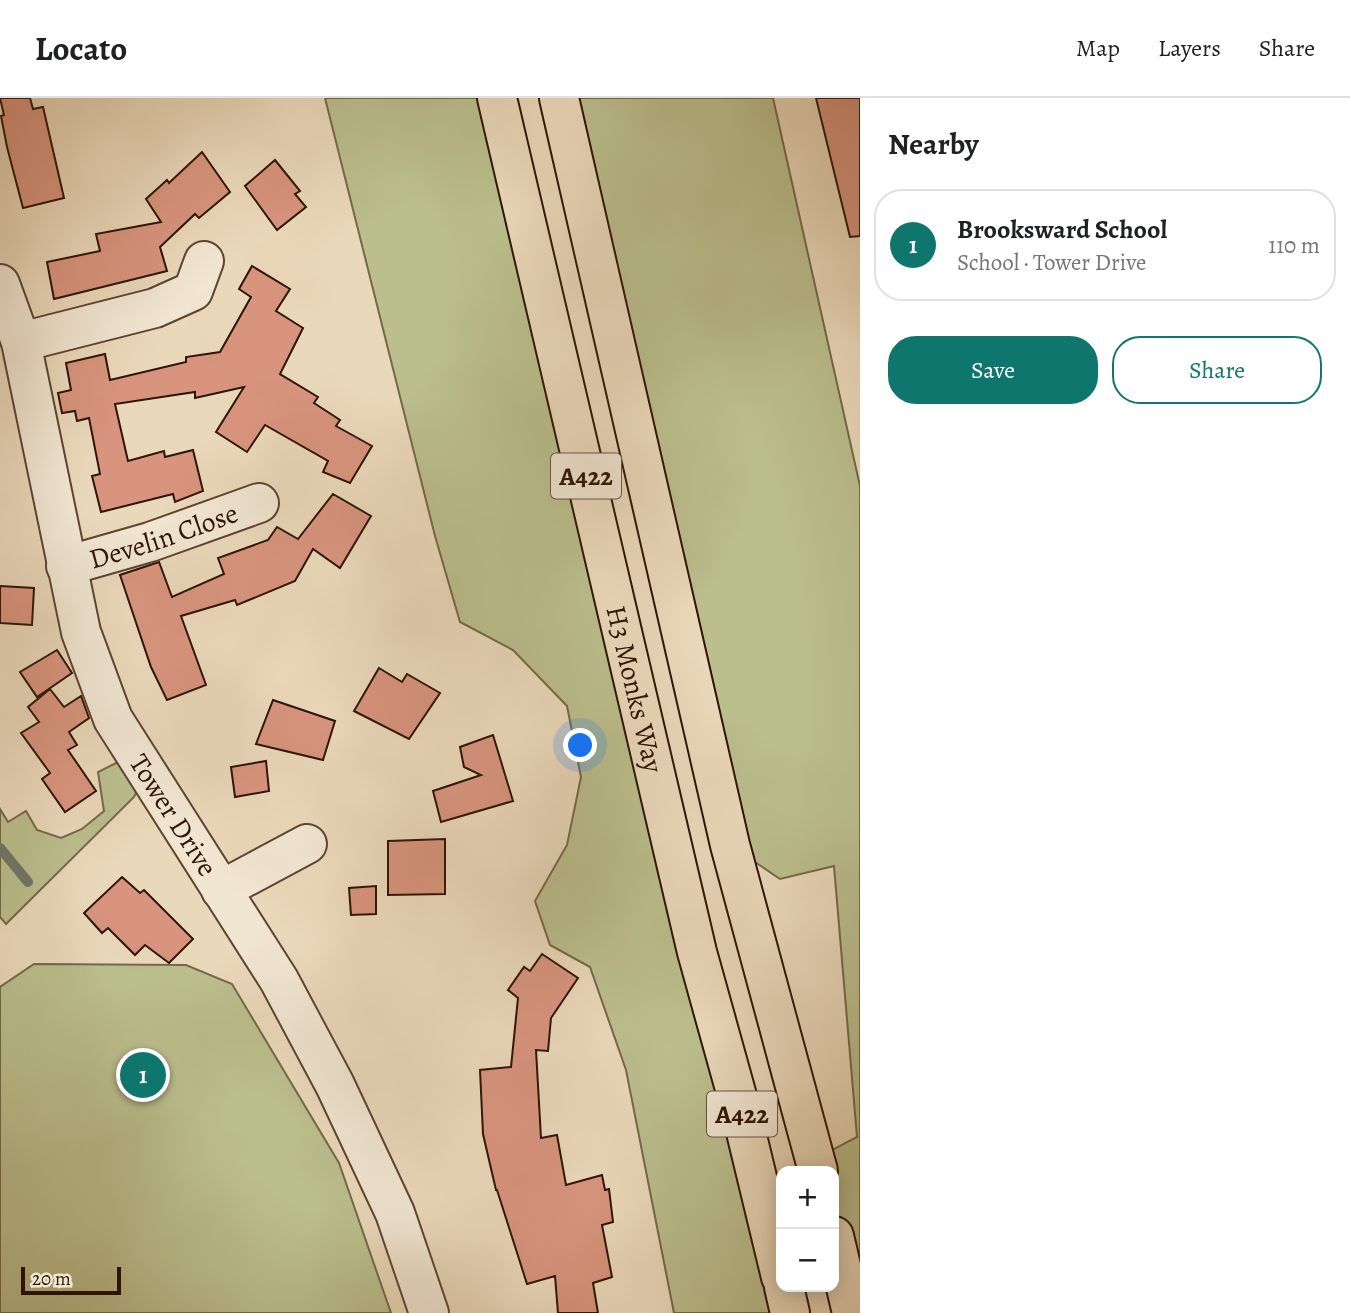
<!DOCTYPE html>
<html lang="en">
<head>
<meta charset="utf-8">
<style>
  body { margin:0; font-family:Alegreya,serif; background:#f2f2f2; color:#202124 }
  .controls { position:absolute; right:21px; bottom:21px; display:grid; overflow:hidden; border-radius:14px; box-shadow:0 4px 18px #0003 }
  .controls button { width:63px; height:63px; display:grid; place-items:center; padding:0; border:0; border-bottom:2px solid #e0e0e0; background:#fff; color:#202124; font:35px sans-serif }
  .scale { position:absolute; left:21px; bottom:18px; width:100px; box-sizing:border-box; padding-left:7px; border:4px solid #2d1405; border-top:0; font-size:19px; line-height:24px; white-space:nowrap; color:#2d1405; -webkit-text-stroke:5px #f1e6d2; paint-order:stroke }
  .you { position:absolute; left:581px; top:648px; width:24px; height:24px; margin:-18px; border:5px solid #fff; border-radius:50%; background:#1a73e8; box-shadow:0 0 0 10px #1a73e833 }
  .badge { display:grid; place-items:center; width:46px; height:46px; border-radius:50%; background:#0f766e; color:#fff; font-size:23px; font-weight:700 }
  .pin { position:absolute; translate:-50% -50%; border:4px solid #fff; box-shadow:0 2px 7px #0006 }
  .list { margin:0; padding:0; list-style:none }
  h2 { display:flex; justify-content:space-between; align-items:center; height:91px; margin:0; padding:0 28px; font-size:30px }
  h2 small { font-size:23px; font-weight:400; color:#757577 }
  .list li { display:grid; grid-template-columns:46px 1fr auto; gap:21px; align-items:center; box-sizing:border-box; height:112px; margin:0 14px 14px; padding:0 14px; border:2px solid #e0e0e0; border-radius:28px }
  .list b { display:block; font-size:26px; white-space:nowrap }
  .list p { margin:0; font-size:23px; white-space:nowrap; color:#757577 }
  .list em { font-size:23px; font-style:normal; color:#757577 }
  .actions { display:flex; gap:14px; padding:21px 28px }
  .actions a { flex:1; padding:16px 0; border:2px solid #0f766e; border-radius:28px; text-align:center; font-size:24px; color:#0f766e }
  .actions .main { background:#0f766e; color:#fff }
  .map { position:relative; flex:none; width:860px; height:1215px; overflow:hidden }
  header { display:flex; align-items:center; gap:42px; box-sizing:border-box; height:98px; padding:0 35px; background:#fff; border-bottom:2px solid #e0e0e0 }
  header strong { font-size:33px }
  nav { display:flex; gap:38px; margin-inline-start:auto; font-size:24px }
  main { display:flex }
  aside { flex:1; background:#fff }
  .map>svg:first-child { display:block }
  .green { fill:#bbbe8d; stroke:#746949; stroke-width:2 }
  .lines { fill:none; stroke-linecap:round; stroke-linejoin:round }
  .stream { stroke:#6e7868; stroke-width:10 }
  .building { fill:#d8947e; stroke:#2d1405; stroke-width:2 }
  .minor-casing { stroke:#5c4532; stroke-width:42 }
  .major-casing { stroke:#2d1405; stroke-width:42 }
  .minor { stroke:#f1e6d2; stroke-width:38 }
  .major { stroke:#ead8ba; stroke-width:38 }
  .labels { text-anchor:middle; stroke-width:5; stroke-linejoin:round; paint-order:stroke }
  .shield { fill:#f1e6d2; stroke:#685342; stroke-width:2 }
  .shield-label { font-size:26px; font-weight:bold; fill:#2d1405 }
  .street-label { font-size:28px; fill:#2d1405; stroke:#f1e6d2 }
</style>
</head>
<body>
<header>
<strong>Locato</strong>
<nav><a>Map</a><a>Layers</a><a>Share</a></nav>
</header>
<main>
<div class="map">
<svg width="860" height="1215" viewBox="0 0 860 1215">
  <rect width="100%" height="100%" fill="#ead8ba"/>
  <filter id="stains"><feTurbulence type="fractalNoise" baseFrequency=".00286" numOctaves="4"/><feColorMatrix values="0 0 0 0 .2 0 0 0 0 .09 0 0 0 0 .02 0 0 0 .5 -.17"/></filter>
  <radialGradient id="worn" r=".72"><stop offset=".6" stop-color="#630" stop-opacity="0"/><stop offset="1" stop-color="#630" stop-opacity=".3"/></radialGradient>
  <g class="green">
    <polygon points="325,0 497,0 790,1215 674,1215 626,972 590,869 550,847 535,803 567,747 581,679 567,608 513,552 460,524 435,438"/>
    <polygon points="560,0 773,0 860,388 860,1215 834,1138 834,1073 815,1061 857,1039 834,768 780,781 730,747"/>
    <polygon points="118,664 141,684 134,699 6,826 0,819 0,711 8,724 26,713 37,732 61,740 82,731 104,713 98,674"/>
    <polygon points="34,866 186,867 232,886 339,1065 391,1215 0,1215 0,889"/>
  </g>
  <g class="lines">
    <polyline class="stream" points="0,750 28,784"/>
  </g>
  <g class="building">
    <polygon points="0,0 30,0 33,11 43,9 64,100 23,110 7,49 1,18 4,17"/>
    <polygon points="816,0 860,0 860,138 850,139"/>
    <polygon points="202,54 230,94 199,120 195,116 160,149 167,173 54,201 47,164 100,153 96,136 161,124 146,101 167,82 169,85"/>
    <polygon points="275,62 300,93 295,96 306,109 277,132 245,88"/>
    <polygon points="252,168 290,191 276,213 303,230 280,276 318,299 314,305 340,322 336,328 372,348 350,385 323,374 328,363 265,327 247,354 216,334 244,289 195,300 195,294 115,306 128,363 164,353 165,359 193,352 203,393 175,404 173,396 101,414 92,378 100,376 89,320 77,323 75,313 62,315 58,295 71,292 66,265 105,256 110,282 186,264 186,259 220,254 251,199 239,191"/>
    <polygon points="333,396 371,418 340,470 313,451 295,483 237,507 235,502 181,518 206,587 167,602 151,569 120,477 159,464 172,499 224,476 218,460 268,442 277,429 298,441"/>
    <polygon points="0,488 34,490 32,527 0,525"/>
    <polygon points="57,552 72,575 37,599 20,574"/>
    <polygon points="379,570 402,584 407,576 440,595 409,641 354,613"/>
    <polygon points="50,591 64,609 81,598 89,620 69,634 77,647 68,652 96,693 65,714 42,681 50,675 21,635 39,624 28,609"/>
    <polygon points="273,602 335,623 323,662 256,646"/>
    <polygon points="493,637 513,703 441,724 433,693 481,677 464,669 460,649"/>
    <polygon points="266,663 269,693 235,699 231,669"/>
    <polygon points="445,741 445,796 388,797 388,743"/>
    <polygon points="122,779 140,795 144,792 193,841 169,865 145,847 135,857 108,830 102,835 84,815"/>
    <polygon points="376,788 376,816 351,817 349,790"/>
    <polygon points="542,856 578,880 551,920 548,953 536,952 541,1040 557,1037 566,1087 602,1077 605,1092 609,1091 613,1124 602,1127 612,1179 593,1185 598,1215 558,1215 555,1178 527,1186 497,1092 496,1092 483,1036 480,972 511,969 518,900 508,892 524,869 530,873"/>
  </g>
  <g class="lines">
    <defs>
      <g id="minor">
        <path id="s1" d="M0,186L21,244L81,534L113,621L279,882L335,987L395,1115L429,1215"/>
        <polyline points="21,244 155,210 193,193 204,163"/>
        <path id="s2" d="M66,468L150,444L259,405"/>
        <polyline points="221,792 307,746"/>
      </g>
      <g id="major">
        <path id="s3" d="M497,0L697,854L740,1009L781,1179"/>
        <polyline points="559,0 730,747 818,1073"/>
        <polyline points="834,1138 852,1215"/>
        <polyline points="784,1189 790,1215"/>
      </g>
    </defs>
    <use href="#minor" class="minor-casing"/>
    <use href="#major" class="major-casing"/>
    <use href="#minor" class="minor"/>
    <use href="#major" class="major"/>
  </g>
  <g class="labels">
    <g class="shield">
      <rect x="551" y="355.5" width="70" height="45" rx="5"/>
      <rect x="707" y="993.5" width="70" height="45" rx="5"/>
    </g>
    <g class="shield-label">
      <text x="586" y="387">A422</text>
      <text x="742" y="1025">A422</text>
    </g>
    <g class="street-label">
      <text dy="10" stroke="none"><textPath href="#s2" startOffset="102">Develin Close</textPath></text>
      <text dy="10" stroke="none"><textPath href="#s3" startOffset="607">H3 Monks Way</textPath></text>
      <text dy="10" stroke="none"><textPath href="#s1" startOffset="564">Tower Drive</textPath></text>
    </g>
  </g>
  <rect width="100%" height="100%" filter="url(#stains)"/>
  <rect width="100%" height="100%" fill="url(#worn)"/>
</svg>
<div class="controls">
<button>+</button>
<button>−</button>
</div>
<div class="scale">20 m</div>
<div class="you"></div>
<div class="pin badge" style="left:143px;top:977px">1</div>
</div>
<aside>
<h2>Nearby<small></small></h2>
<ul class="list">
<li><span class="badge">1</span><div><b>Brooksward School</b><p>School · Tower Drive</p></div><em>110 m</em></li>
</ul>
<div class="actions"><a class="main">Save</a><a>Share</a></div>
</aside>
</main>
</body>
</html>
